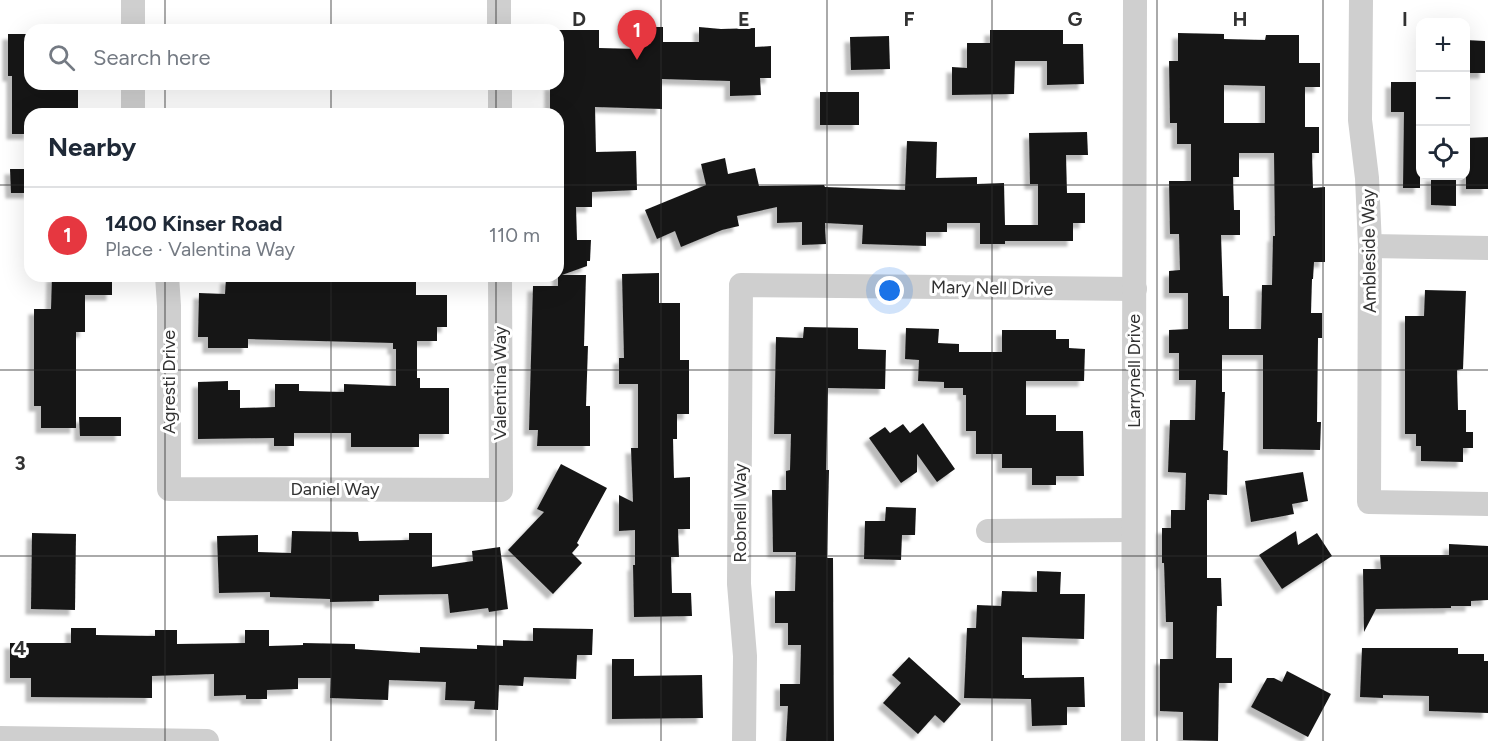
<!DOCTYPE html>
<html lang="en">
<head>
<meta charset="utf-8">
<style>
  body { margin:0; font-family:Figtree,sans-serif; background:#f6f6f7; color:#1f2937 }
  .controls { position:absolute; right:18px; top:18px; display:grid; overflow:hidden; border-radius:12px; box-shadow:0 6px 24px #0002 }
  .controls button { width:54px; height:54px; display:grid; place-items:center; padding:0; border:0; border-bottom:2px solid #e0e1e3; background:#fff; color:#1f2937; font:30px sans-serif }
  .you { position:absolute; left:890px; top:291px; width:21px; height:21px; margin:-15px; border:4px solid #fff; border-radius:50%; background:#1a73e8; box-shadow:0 0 0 9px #1a73e833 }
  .badge { display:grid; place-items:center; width:39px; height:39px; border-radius:50%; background:#e63740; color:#fff; font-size:20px; font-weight:700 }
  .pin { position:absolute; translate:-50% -50px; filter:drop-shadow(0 2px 3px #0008) }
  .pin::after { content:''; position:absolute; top:32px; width:21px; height:18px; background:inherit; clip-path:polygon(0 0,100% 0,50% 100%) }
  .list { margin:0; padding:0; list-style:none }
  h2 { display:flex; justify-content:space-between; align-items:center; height:78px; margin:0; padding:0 24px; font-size:26px }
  h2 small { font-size:20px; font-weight:400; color:#747a83 }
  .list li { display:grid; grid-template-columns:39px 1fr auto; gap:18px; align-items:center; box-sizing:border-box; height:96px; padding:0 24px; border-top:2px solid #e0e1e3 }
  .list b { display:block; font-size:22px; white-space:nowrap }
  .list p { margin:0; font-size:20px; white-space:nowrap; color:#747a83 }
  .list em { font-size:20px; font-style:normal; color:#747a83 }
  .icon { flex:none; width:33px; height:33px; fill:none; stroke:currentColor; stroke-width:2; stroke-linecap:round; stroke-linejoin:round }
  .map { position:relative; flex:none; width:1488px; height:741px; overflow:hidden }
  .search { position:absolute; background:#fff; box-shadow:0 6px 24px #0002; left:24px; top:24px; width:540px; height:66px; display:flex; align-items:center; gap:15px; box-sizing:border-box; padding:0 21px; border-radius:18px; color:#747a83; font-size:22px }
  .panel { position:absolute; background:#fff; box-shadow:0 6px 24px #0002; left:24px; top:108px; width:540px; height:174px; border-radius:18px }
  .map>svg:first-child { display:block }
  .building { fill:#191919; fill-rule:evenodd; filter:url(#shadow) }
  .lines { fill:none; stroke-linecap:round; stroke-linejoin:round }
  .minor { stroke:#cfcfcf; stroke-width:24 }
  .grid { fill:none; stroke:#323232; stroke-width:1.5; stroke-opacity:0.55 }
  .labels { text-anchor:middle; stroke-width:6; stroke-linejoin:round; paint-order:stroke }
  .street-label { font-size:18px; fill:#323232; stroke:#fff }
  .grid-label { font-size:20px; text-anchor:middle; font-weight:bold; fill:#323232; stroke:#fff; stroke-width:6; stroke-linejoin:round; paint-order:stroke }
</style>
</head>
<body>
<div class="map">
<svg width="1488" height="741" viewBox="0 0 1488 741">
  <defs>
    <filter id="shadow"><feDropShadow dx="-5.5" dy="5.5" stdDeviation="1.5" flood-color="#0004"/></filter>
  </defs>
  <rect width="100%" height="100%" fill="#fff"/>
  <g class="building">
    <polygon points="641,27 663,27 663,42 699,42 699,27 721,29 755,28 755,47 771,46 771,78 760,78 761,95 730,96 730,81 662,79 662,109 595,107 596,152 636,151 637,190 592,192 592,207 576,207 577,240 591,240 590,261 587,261 587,266 562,275 586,275 584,346 588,346 586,406 590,406 590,446 537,446 538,430 529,430 533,286 558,286 558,114 550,114 550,84 558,84 558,30 599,30 599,48 640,49"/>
    <polygon points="990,30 1063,30 1063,44 1083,44 1084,84 1047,85 1047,61 1015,61 1014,94 952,95 952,67 967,68 967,43 990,43"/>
    <path d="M1178,33L1224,34V39L1265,40L1266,35H1299V63H1320V87H1305V127H1319V153H1312L1313,188L1325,187V262H1314L1313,279H1312L1311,313H1322V338H1318L1317,422H1321L1320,450L1263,449V355H1222V392H1225L1223,450L1228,451L1227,495L1209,494V500H1207V578H1221L1222,606H1217L1216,658H1232V683H1219L1218,741L1183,740V712L1160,711V659H1173V622H1166L1164,563H1162V528H1171V510H1185L1186,473L1168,472L1170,420H1195L1196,380H1179V353H1169V330L1188,329V293H1169V271L1180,270L1179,234H1170L1169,181H1191V144H1177V123H1170L1169,61H1178ZM1224,85L1265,86V123H1224ZM1239,153H1274L1275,236H1273L1272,285H1262L1261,329H1229V296H1223L1221,235H1240V210H1234L1233,177H1239Z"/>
    <polygon points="8,34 30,34 30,84 78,84 78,112 30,114 30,134 12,134 12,76 8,76"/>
    <polygon points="889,36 890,69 851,70 850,37"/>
    <polygon points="1466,40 1485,41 1485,73 1466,73"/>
    <polygon points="1391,82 1420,82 1420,188 1403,188 1404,112 1391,112"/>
    <rect x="820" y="92" width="39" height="33"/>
    <polygon points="1087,132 1088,155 1066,155 1067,193 1085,193 1085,223 1073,223 1073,241 1005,241 1005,244 980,244 980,223 947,223 947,232 926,232 926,246 862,244 863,225 825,223 826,244 802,245 802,222 777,223 777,207 737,216 739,226 722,230 681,247 675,231 657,239 645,210 706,185 701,164 725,158 728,174 755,168 759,186 824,185 825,187 905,190 907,141 937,142 936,178 977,177 977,184 1004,183 1005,225 1038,225 1038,184 1030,184 1029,133"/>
    <polygon points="1488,137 1488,189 1466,189 1466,138"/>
    <polygon points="10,169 30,169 30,193 11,193"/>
    <polygon points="1431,176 1456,176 1456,206 1431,205"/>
    <polygon points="659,273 659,303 680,303 680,360 689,360 689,414 677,414 677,439 673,439 674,478 690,477 690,529 678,529 679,557 671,557 672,593 691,593 692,616 634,617 633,565 635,565 635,530 619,531 619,495 633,502 631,448 638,448 638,384 619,384 619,358 624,358 622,274"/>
    <polygon points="52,276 112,276 112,295 85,295 85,332 76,332 76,428 41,428 41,406 34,406 34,309 51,309"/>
    <polygon points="226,278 383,281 416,279 416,295 447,295 447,327 437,327 437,341 417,341 417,378 420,378 420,388 449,388 449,434 419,434 419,447 351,447 351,433 294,433 294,446 274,446 274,438 198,439 198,382 228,381 228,390 240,390 240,408 275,407 275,384 299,384 299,391 344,392 344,384 396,386 396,349 393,349 393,343 248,339 248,348 208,348 208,337 198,337 199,293 225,294"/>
    <polygon points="1425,290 1466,291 1463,369 1457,370 1458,410 1466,410 1466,432 1473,432 1473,448 1463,448 1463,462 1421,461 1421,446 1416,446 1416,434 1405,434 1405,316 1424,316"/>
    <polygon points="804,327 858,328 858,349 886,350 885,389 828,388 826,470 829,470 827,558 833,558 834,741 786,741 788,706 780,706 780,684 800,684 801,645 788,645 788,623 775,623 775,591 795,591 796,552 773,552 772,490 786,490 786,471 790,470 791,434 774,434 776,337 803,338"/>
    <polygon points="906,328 939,329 938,343 959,344 959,352 1002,352 1002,330 1056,330 1056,339 1069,339 1069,348 1085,349 1084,381 1026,381 1026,415 1056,415 1056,431 1083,431 1084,476 1056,476 1056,485 1032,485 1032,468 1002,468 1002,454 976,454 976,431 966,431 966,395 963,395 963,388 944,388 944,382 918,381 919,360 905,359"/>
    <polygon points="79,417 121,417 121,436 80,436"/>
    <polygon points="923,423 955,469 937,482 917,454 917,472 901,483 869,438 885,427 890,433 903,424 910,433"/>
    <polygon points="561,464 607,488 577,543 579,545 572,553 582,563 553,594 508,550 544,512 537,509"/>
    <polygon points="1303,472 1308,501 1292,504 1294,514 1251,522 1245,481"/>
    <polygon points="886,507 916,508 915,535 902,535 901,560 864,559 865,521 885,521"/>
    <polygon points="292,531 358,532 359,541 409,540 409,533 432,533 432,567 473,561 472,551 500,547 508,609 489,612 488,608 450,613 448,594 379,595 379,601 330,602 330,599 270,597 270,592 219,593 217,536 258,535 258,552 291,553"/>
    <polygon points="1296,531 1298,545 1317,533 1332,556 1282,589 1259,555"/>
    <polygon points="32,533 76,534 75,610 31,609"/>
    <polygon points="1449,544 1488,546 1488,600 1471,601 1471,606 1451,606 1451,608 1376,609 1364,632 1363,569 1381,569 1380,555 1449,555"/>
    <polygon points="1037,571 1061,572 1060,594 1085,594 1084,639 1022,637 1022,675 1024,675 1024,678 1084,677 1085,707 1067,707 1067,725 1032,726 1031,699 964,698 967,628 976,628 977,605 1001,606 1002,591 1037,592"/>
    <polygon points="71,628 96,628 96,635 155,636 155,630 177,630 177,644 245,643 245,630 269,630 269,646 303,645 303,643 355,644 355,649 420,653 420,647 477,649 477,645 503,646 503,640 533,641 533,628 593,629 592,655 577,655 576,679 524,677 523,686 499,685 498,710 474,709 475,701 445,700 446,682 389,680 388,700 330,698 331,678 298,678 298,689 267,690 267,699 246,699 246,695 214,696 214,674 152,676 152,698 31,697 31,678 10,678 10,643 71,643"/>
    <polygon points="1362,648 1458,648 1458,654 1484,654 1484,661 1488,661 1488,713 1429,711 1429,696 1383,695 1383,698 1360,697"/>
    <polygon points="909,657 961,704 944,723 935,715 918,734 883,703 901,683 892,675"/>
    <polygon points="612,659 634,659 634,676 702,675 703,718 612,719"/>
    <polygon points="1287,671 1331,694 1308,737 1251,707 1267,678 1274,678 1282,682"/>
  </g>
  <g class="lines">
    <g class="minor">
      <polyline points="133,0 133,30"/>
      <polyline points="499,0 499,30"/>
      <polyline points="1361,0 1360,120 1367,178 1370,246 1369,502 1488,504"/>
      <polyline points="133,84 133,114"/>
      <polyline points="500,84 500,114"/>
      <polyline points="1370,246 1488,248"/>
      <polyline points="167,276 169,306 169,489 501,490 500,276"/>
      <polyline points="988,531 1133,530"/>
      <polyline points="0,738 207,741"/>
      <polyline points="744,741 745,656 739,584 741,285 1135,289"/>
      <polyline points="1133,741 1135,0"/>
    </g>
  </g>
  <path class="grid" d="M165,0V30M331,0V30M496,0V30M661,0V741M827,0V741M992,0V741M1157,0V741M1323,0V741M165,84V114M331,84V114M496,84V114M0,185H30M558,185H1488M165,276V741M331,276V741M496,276V741M0,370H1488M0,556H1488"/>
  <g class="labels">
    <g class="street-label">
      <text transform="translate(1369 251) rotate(-91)" y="6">Ambleside Way</text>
      <text transform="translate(992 288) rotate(1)" y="6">Mary Nell Drive</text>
      <text transform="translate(1134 371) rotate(-90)" y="6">Larrynell Drive</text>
      <text transform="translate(169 382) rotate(-90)" y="6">Agresti Drive</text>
      <text transform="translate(500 383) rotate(-90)" y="6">Valentina Way</text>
      <text x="335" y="495">Daniel Way</text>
      <text transform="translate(740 513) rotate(-90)" y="6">Robnell Way</text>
    </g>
  </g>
  <g class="grid-label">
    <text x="579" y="26">D</text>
    <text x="744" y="26">E</text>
    <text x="909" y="26">F</text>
    <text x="1075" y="26">G</text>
    <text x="1240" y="26">H</text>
    <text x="1405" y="26">I</text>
    <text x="20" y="470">3</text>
    <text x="20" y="655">4</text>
  </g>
</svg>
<div class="controls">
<button>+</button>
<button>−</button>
<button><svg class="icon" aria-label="locate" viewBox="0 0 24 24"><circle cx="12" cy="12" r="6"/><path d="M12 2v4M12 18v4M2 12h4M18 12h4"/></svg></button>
</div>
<div class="you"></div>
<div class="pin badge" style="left:637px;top:60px">1</div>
<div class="search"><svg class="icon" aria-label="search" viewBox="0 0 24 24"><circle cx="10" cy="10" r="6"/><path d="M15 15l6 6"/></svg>Search here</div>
<section class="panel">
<h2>Nearby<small></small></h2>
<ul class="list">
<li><span class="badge">1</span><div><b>1400 Kinser Road</b><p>Place · Valentina Way</p></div><em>110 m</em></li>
</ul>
</section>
</div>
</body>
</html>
